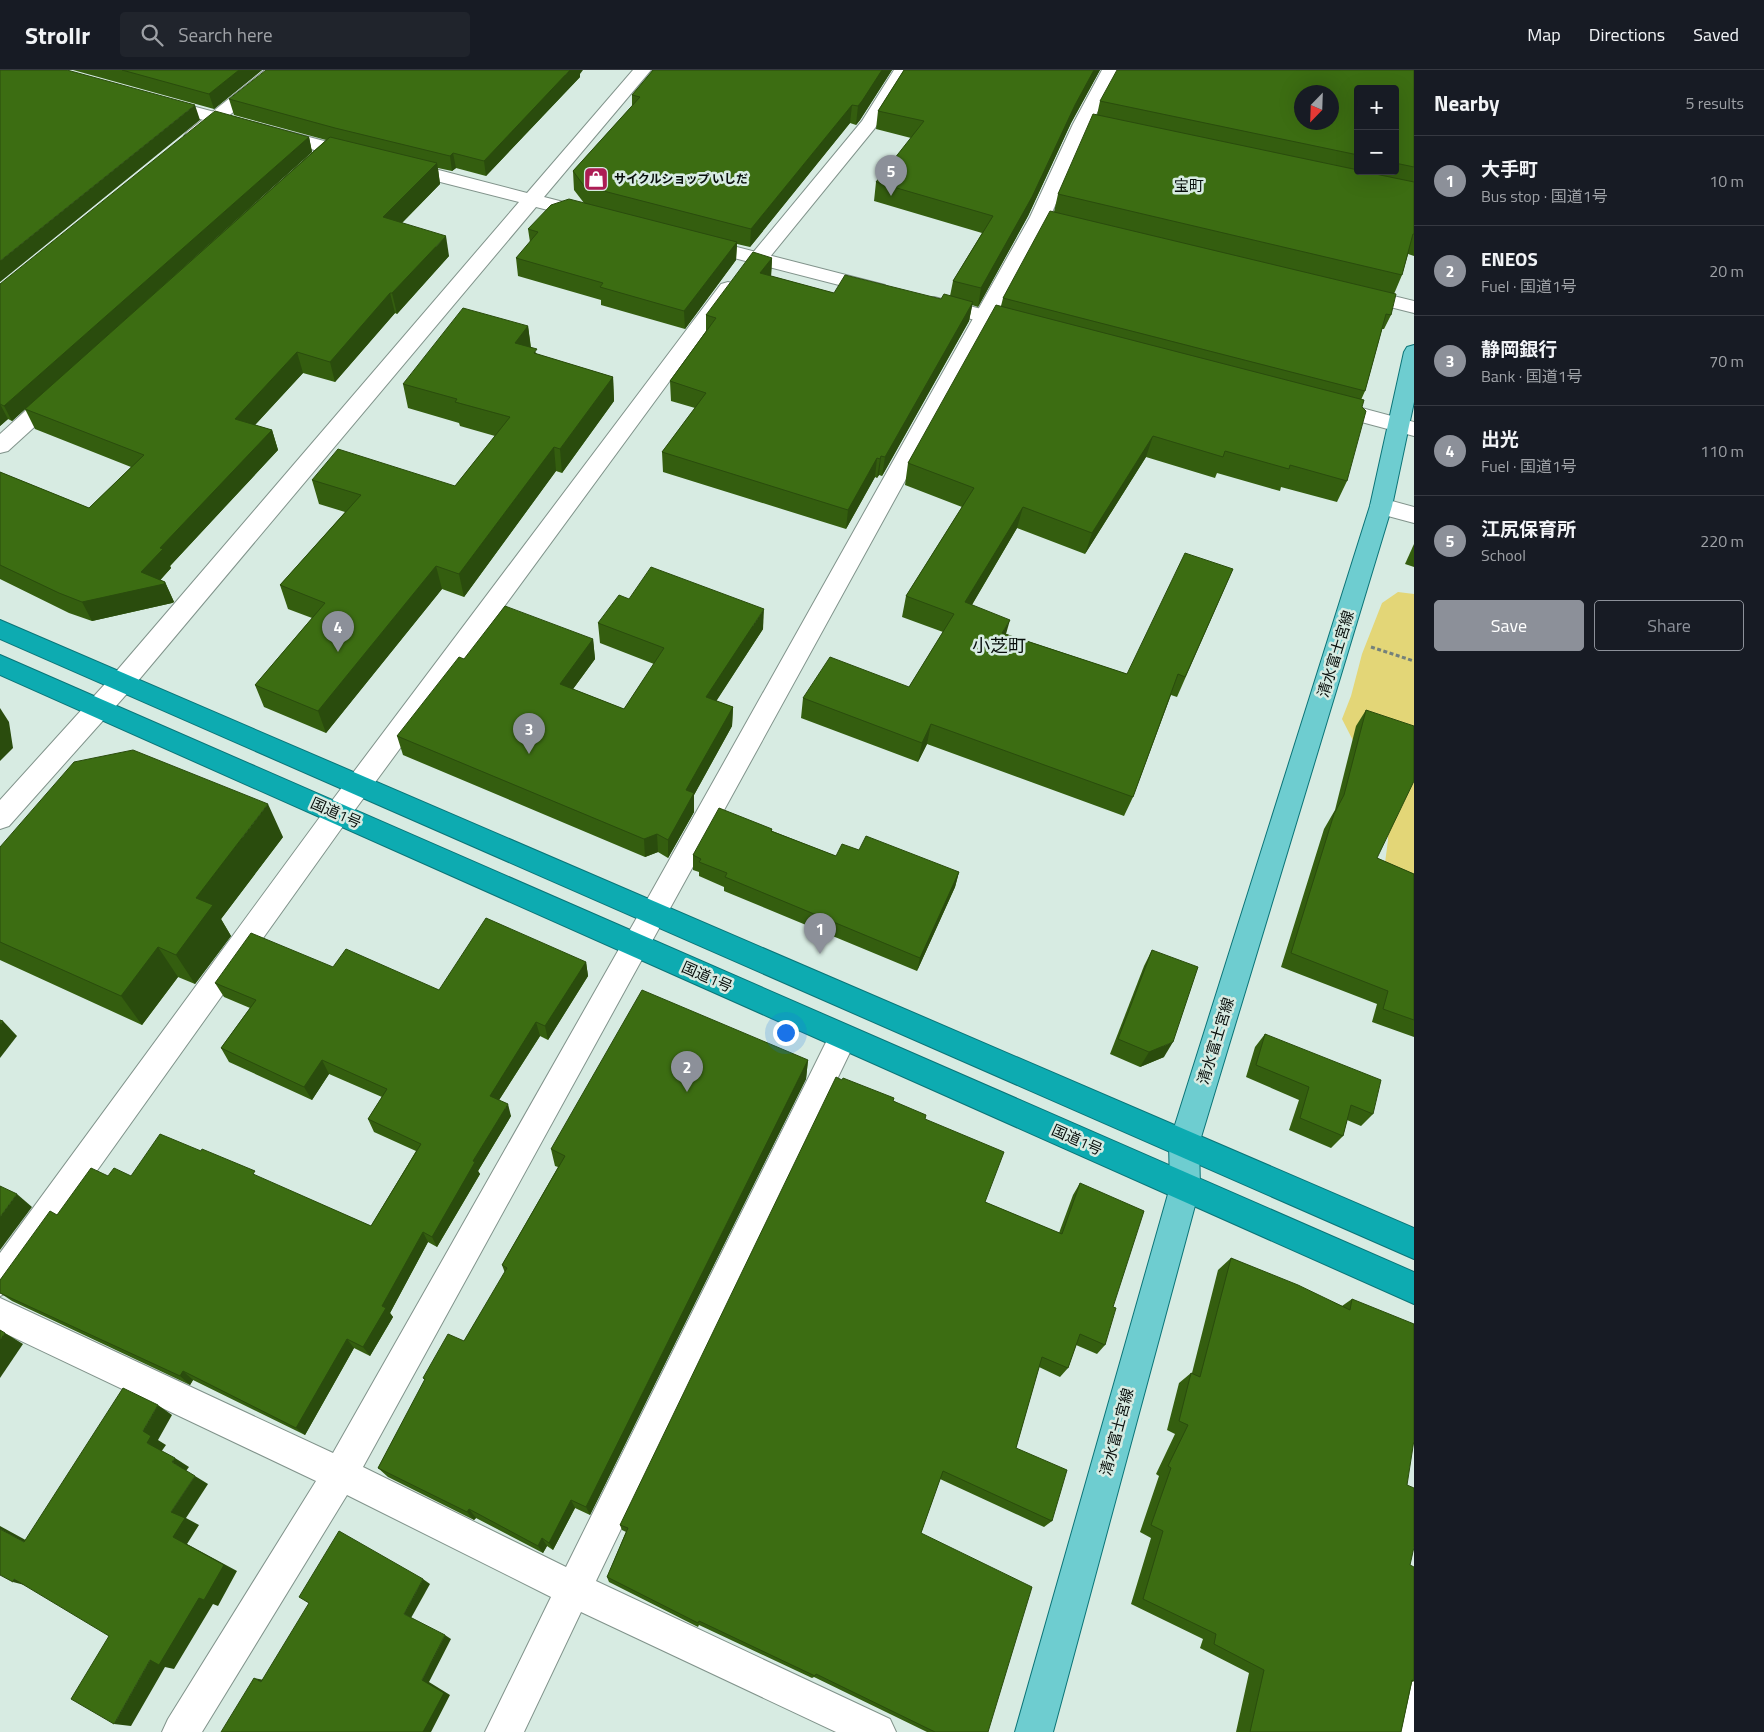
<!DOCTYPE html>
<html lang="en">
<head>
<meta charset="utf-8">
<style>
  body { margin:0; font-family:"Titillium Web","Noto Sans JP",sans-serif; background:#20242c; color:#f1f3f6 }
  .controls { position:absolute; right:15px; top:15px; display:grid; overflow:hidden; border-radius:5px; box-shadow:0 5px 20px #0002 }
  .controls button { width:45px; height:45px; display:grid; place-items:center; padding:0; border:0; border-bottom:1px solid #363941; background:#171b24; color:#f1f3f6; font:25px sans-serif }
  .compass { position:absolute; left:1294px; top:15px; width:45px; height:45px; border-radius:50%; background:#171b24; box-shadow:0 5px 20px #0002; rotate:203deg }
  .you { position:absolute; left:785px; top:962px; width:18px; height:18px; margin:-12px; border:4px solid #fff; border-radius:50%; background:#1a73e8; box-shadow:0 0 0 8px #1a73e833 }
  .badge { display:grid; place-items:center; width:32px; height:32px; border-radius:50%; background:#8c9099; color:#fff; font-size:16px; font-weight:700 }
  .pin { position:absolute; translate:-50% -41px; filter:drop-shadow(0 1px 2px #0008) }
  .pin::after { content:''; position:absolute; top:26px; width:18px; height:15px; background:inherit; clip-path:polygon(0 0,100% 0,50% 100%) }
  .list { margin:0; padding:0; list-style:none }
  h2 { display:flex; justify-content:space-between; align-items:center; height:65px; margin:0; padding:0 20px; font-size:21px }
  h2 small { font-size:16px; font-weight:400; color:#9ea1a6 }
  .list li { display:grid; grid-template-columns:32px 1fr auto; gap:15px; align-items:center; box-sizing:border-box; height:90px; padding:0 20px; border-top:1px solid #363941 }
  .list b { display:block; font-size:19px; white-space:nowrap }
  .list p { margin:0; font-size:16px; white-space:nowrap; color:#9ea1a6 }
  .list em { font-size:16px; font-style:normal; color:#9ea1a6 }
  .actions { display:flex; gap:10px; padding:15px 20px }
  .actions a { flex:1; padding:11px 0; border:1px solid #8c9099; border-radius:5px; text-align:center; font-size:18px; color:#8c9099 }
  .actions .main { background:#8c9099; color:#fff }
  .icon { flex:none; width:28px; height:28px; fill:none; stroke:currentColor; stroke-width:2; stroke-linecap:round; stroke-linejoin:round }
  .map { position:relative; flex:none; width:1414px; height:1662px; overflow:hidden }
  header { display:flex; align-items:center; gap:30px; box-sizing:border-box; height:70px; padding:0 25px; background:#171b24; border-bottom:1px solid #363941 }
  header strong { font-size:24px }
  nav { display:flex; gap:28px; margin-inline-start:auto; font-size:18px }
  .search { width:350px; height:45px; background:#20242c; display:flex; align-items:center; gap:12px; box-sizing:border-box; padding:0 18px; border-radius:5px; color:#9ea1a6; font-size:19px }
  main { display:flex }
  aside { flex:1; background:#171b24 }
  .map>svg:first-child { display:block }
  .green { fill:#e3d677 }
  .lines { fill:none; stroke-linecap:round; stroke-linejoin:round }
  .street-casing { stroke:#81938b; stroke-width:2 }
  .secondary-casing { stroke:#81938b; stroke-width:2 }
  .primary-casing { stroke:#0b7477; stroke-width:2 }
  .highway-casing { stroke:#0b7477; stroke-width:2 }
  .path { stroke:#74817b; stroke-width:3; stroke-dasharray:4 2.5; stroke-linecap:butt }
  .street { fill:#fff; fill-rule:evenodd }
  .secondary { fill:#fff; fill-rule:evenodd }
  .primary { fill:#6ecdd0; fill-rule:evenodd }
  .highway { fill:#0dabb1; fill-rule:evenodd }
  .wall { fill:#345e0f; fill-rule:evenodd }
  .shaded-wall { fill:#2a4c0d }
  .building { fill:#3c6d12; stroke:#2a4c0d; fill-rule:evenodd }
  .labels { text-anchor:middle; stroke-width:5; stroke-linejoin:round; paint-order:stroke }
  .far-poi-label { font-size:12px; font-weight:bold; fill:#080e0b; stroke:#d7ebe2; text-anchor:start }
  .far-quarter-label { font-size:15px; fill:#080e0b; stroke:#d7ebe2 }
  .street-label { font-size:15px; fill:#080e0b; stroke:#d7ebe2 }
  .quarter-label { font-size:18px; fill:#080e0b; stroke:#d7ebe2 }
</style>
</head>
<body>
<header>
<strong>Strollr</strong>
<div class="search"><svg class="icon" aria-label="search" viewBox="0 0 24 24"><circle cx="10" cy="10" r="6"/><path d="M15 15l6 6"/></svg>Search here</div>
<nav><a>Map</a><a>Directions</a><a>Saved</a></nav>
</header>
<main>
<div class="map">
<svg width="1414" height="1662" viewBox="0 0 1414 1662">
  <rect width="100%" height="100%" fill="#d7ebe2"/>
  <polygon class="green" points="1398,522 1414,524 1414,855 1385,793 1388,770 1387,737 1342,649 1351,626 1362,584 1382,533"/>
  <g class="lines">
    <defs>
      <g id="street">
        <polygon points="265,0 285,0 199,70 193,71 187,70 184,66 187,62"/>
        <polygon points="894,0 912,0 875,58 765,193 758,195 751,193 748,189 751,185 862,51"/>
        <polygon points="1102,0 1120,0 1091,54 1050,147 363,1397 566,1497 833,958 843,954 853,958 858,967 853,976 596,1511 890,1649 896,1662 836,1662 581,1542 524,1662 485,1662 551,1527 347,1425 202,1662 162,1662 168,1649 316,1411 0,1261 0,1228 333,1383 644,835 1030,147 1073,54"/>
        <polygon points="728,212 735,214 738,218 735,222 346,752 11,1221 0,1226 0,1183 328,736 721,214"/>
        <polygon points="1357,217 1414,231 1414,243 1350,227 1347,223 1350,219"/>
        <polygon points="56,318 64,320 67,325 64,330 8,381 0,383 0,364 48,320"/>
        <polygon points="1381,428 1414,437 1414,453 1373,442 1370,436 1373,430"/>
        <polygon points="1414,1600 1414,1662 1390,1662 1395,1619 1401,1606"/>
      </g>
      <g id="secondary">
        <polygon points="633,0 651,0 544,127 595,140 598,144 595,148 588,150 536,137 132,618 9,756 0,759 0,730 114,604 519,132 397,101 395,97 397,93 404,91 527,123"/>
        <polygon points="162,28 362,81 364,85 362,89 355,91 156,37 153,33 156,29"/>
        <polygon points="702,168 885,215 888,219 885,223 878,225 695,178 692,174 695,170"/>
        <polygon points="934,227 1033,252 1036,257 1033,262 1026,264 927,237 924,233 927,229"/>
        <polygon points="1328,329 1414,352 1414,366 1320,341 1317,336 1320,331"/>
      </g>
      <polygon id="primary" points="1414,275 1414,332 1392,436 1199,1074 1200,1117 1053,1662 1015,1662 1170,1117 1169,1074 1370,436 1404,282 1407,277"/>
      <g id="highway">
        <polygon points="0,550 1414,1158 1414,1189 0,569"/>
        <polygon points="0,585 1414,1202 1414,1234 0,605"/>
      </g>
    </defs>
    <use href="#street" class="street-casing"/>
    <use href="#secondary" class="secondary-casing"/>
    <use href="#primary" class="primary-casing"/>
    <use href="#highway" class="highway-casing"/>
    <polyline class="path" points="1371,577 1414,591"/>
    <use href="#street" class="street"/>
    <use href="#secondary" class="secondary"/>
    <use href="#primary" class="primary"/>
    <use href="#highway" class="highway"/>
  </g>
  <g class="wall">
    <polygon points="73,0 262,0 214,39"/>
    <polygon points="653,0 892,0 860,50 856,55 850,53 750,177 737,174 736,190 685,259 601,235 601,230 518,206 516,188 530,172 528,159 584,133 574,120 573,101 632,36 632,25"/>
    <polygon points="904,0 1100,0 1071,53 1028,146 978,237 972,235 969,251 882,406 879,405 877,408 875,407 846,459 663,402 662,382 695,338 671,331 670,311 706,261 706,245 772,188 771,206 834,223 941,229 950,226 953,211 982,163 874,131 876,112 911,68 876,59 878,41"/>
    <path d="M1414,0V186L1408,184L1402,205L1394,224L1391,245L1384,259H1382L1365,321L1361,330L1347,411L1337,432L1281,417L1280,421L1217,403L1215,408L1146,387L1085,484L1017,458L972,535L1006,564L1127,604L1233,499L1177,627L1171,625L1133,727L1124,746L927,674L918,692L801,648L803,628L909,617L943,562L902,547L906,526L962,437L905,415L908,393L1001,236L1003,228L1054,142L1058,124L1097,45L1100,31ZM1358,19H1395V101H1358Z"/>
    <polygon points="580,4 580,7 486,106 456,98 452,101 438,98 440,114 402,153 449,186 397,244 395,243 335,312 303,303 255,355 272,360 278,380 170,496 171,498 160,510 165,512 174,532 172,533 92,551 69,543 0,509 0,402 89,438 131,397 35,359 25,339 12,351 8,349 0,356 0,214 309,67 312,82 134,241 326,70 234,45 229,29"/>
    <polygon points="528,256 531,277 537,284 613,307 614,331 562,403 556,401 464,527 442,519 326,663 264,637 255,615 312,548 288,539 280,515 345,442 319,434 312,410 455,416 495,366 460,356 459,353 408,338 403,314"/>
    <polygon points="1414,474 1414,497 1405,494"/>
    <polygon points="629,529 763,559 716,631 733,637 732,656 694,725 694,742 668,788 658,782 645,787 403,685 397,666 464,589 593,569 595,589 573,619 624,639 654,594 600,573 598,553"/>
    <polygon points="1366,640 1377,788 1414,804 1414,967 1372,952 1377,934 1281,897 1324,759 1335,740 1356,656"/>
    <polygon points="772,759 772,761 836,786 859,780 959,802 955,817 917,901 724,821 724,817 699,806 699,802 693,800 693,785"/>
    <polygon points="283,767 221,849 231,866 195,914 178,907 142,955 0,890 0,777"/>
    <polygon points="1152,880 1164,987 1140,997 1110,984 1144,896"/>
    <polygon points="586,892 588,906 548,970 540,966 499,1030 511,1046 478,1101 480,1104 437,1177 428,1172 390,1243 393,1247 370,1286 354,1278 305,1365 193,1310 190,1315 12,1231 0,1223 0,1210 57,1145 108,1106 258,1107 371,1156 416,1081 374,1062 368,1049 382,1027 329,1004 312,1030 229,992 221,978 250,938 224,927 215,913 333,897 439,920"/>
    <polygon points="1265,964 1373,1044 1361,1056 1347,1050 1343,1066 1331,1078 1289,1060 1299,1030 1246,1007 1255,977"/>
    <polygon points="808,990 806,1009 590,1445 575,1438 553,1480 547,1476 543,1483 476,1448 474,1450 388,1407 378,1398 425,1310 423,1308 464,1271 505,1203 502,1195 558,1097 555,1096 551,1079"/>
    <polygon points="894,1031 925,1049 985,1132 1059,1163 1073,1125 1080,1113 1113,1237 1105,1275 1097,1284 1076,1275 1068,1298 1060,1307 1039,1297 1016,1378 1052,1451 1044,1457 940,1409 921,1463 988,1662 927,1662 814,1607 812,1608 699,1555 698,1557 609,1512 607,1507 626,1462 622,1460 620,1455"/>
    <polygon points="1231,1188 1342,1236 1352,1229 1407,1415 1414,1611 1412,1612 1401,1662 1236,1662 1249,1603 1200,1578 1203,1569 1131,1534 1151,1468 1140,1462 1159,1406 1156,1404 1175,1364 1167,1360 1179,1313 1191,1303 1192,1303 1218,1200"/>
  </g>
  <g class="shaded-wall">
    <polygon points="239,0 262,0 214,39 209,24"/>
    <polygon points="570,0 583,0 580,4 580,7 486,106 484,91"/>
    <polygon points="882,0 892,0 860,50 856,55 858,36"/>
    <polygon points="1094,0 1100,0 1071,53 1028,146 978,237 981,218 1075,35"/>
    <polygon points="195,35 200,50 0,212 0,191"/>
    <polygon points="852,35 850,53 750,177 751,159"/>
    <polygon points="309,67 312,82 12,351 4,336"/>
    <polygon points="453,83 456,98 452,101 450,86"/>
    <polygon points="437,93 440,114 387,168 383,147"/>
    <polygon points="446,166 449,186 397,244 392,223"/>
    <polygon points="737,172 736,190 685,259 684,241"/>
    <polygon points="772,188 771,207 760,203"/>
    <polygon points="390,223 395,243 335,312 330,292"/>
    <polygon points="973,232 969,251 882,406 885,387"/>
    <polygon points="528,256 531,281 515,273"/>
    <polygon points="297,282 303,303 242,369 235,349"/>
    <polygon points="613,307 614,331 562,403 560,379"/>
    <polygon points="0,334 8,349 0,356"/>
    <polygon points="272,360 278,380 170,496 171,498 156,515 165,512 174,532 172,533 92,551 82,532 141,502 160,478"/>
    <polygon points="1153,366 1146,387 1085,484 1092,463"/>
    <polygon points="554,377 556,401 464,527 459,504"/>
    <polygon points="881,386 879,405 877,408 880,389"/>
    <polygon points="877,388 875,407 846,459 848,440"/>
    <polygon points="1023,437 1017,458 961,553 965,532"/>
    <polygon points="436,496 442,519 326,663 318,641"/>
    <polygon points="764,539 763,559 706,647 706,627"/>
    <polygon points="1010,550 1004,571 1002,563"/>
    <polygon points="593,569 595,589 562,634 560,614"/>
    <polygon points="733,637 732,656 694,725 694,742 668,788 668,770 686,720"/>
    <polygon points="0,638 9,652 13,678 0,691"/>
    <polygon points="931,654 927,674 918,692 922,673"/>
    <polygon points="268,734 283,767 221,849 231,866 195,914 176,885 196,828"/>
    <polygon points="657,764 658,782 645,787 644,769"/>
    <polygon points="959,802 955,817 917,901 920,888"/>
    <polygon points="158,877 178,907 142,955 121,926"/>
    <polygon points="586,892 588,906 548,970 545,956"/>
    <polygon points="3,951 17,966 0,988 0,955"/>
    <polygon points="536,952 540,966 494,1038 490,1026"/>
    <polygon points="1173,972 1164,987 1140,997 1149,982"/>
    <polygon points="322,990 329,1004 312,1030 304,1017"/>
    <polygon points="808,990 806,1009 590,1445 586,1437"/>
    <polygon points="508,1034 511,1046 478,1101 480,1104 437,1177 432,1167 473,1091"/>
    <polygon points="17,1124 32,1137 0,1180 0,1147"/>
    <polygon points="423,1162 428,1172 390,1243 393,1247 370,1286 363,1277 382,1236"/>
    <polygon points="5,1263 23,1274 0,1308 0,1270"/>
    <polygon points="347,1269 354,1278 305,1365 296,1358"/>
    <polygon points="183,1301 193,1310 190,1315 180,1306"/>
    <polygon points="158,1335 172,1345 158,1370 166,1375 161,1382 147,1373 143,1361"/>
    <polygon points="175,1388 189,1397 186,1401 172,1392"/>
    <polygon points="195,1406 208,1414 186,1448 199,1455 187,1474 237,1501 218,1536 213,1534 174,1599 165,1597 131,1656 114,1654 150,1590 173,1467 171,1442"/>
    <polygon points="571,1430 575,1438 553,1480 549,1473"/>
    <polygon points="469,1439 476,1448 474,1450 467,1442"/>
    <polygon points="0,1456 42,1479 24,1472 0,1459"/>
    <polygon points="542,1468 547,1476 543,1483 538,1476"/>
    <polygon points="14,1509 32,1517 13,1512"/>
    <polygon points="423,1509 430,1514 411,1548 404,1544"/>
    <polygon points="445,1565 451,1569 429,1612 450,1625 431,1662 423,1662 422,1610"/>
    <polygon points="254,1608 264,1610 261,1612"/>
  </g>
  <g class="building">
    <polygon points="0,0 67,0 195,35 0,191"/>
    <polygon points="122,0 239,0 209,24"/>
    <polygon points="266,0 570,0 484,91 453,83 450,86 335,58 229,29"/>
    <polygon points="653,0 882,0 862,31 858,36 852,35 751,159 584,116 573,101 640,27 632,25"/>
    <polygon points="904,0 1094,0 1075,35 1032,127 981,218 953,211 993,146 876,112 924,51 878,41"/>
    <path d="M1117,0H1414V97L1395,93V19H1358V85L1100,31ZM1302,22H1332V52H1302Z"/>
    <polygon points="215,41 309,67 4,336 0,334 0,214"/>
    <polygon points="1093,44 1358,100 1358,101 1361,101 1414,112 1414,164 1413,164 1402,205 1058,124"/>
    <polygon points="330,67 437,93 383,147 446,166 392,223 390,223 330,292 297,282 235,349 272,360 160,478 163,479 141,502 165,512 164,514 82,532 59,523 0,495 0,402 89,438 144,385 25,339"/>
    <polygon points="569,129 737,172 684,241 600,217 603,213 516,188 538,162 528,159 551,135"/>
    <polygon points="1050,141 1396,224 1391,245 1386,244 1365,321 1003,228"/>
    <polygon points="753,182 772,188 760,203 834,223 845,205 941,229 944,224 973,232 885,387 881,386 880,389 877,388 848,440 662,382 706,323 670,311 716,248 706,245"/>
    <polygon points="996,235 1364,330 1362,337 1366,341 1347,411 1290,395 1289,399 1225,381 1223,387 1153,366 1092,463 1023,437 965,532 1010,550 1002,563 1127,604 1185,483 1233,499 1185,607 1178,604 1133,727 931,654 922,673 803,628 830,587 909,617 954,544 906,526 974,418 908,393"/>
    <polygon points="463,238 528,256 515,273 537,279 534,283 613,307 560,379 554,377 459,504 436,496 318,641 255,615 325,533 280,515 361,425 312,410 338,379 455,416 510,347 455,332 457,329 403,314"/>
    <polygon points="651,497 764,539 706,627 733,637 686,720 694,723 668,770 657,764 644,769 397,666 459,587 464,589 505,536 593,569 560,614 624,639 664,578 598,553 619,525 629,529"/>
    <polygon points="1366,640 1414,656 1414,711 1377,788 1414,804 1414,950 1383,939 1388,921 1291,883 1334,744 1344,725"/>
    <polygon points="133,680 268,734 196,828 213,835 176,885 158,877 121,926 0,872 0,777 74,692"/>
    <polygon points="719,738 772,759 771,761 836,786 842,774 859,780 866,766 959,802 920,888 725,807 727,803 699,792 701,789 693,785"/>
    <polygon points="486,848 586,892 545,956 536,952 490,1026 508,1034 473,1091 475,1092 432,1167 423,1162 382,1236 386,1238 363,1277 347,1269 296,1358 183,1301 180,1306 0,1223 0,1210 50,1141 57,1145 91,1098 108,1106 114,1098 131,1106 160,1064 201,1081 202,1079 255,1101 253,1104 371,1156 421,1074 368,1049 387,1019 322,990 304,1017 221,978 256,930 215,913 251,863 333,897 346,879 439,920"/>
    <polygon points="1152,880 1198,897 1173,972 1149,982 1118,969"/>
    <polygon points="642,920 808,990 586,1437 571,1430 549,1473 542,1468 538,1476 469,1439 467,1442 378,1398 425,1309 423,1308 448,1264 464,1271 507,1198 502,1195 565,1086 551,1079"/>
    <polygon points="0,950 3,951 0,955"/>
    <polygon points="1265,964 1381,1010 1373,1044 1351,1035 1343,1066 1300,1048 1309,1017 1256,995"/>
    <polygon points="836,1007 842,1010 843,1008 894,1028 893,1031 926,1045 925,1049 1004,1082 985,1132 1062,1164 1080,1113 1144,1141 1113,1237 1116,1238 1105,1275 1080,1264 1068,1298 1042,1287 1016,1378 1067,1400 1052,1451 943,1401 921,1463 1032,1517 988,1662 935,1662 816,1604 815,1606 699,1551 698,1553 607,1507 628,1458 620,1455"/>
    <polygon points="0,1116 17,1124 0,1147"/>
    <polygon points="1231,1188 1298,1215 1350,1240 1352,1229 1414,1254 1414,1370 1407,1415 1414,1418 1414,1477 1410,1495 1414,1497 1414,1611 1412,1610 1401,1662 1250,1662 1264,1600 1214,1574 1216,1564 1143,1529 1163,1461 1151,1455 1171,1398 1168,1396 1188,1355 1179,1351 1191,1303 1200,1307"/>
    <polygon points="0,1260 5,1263 0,1270"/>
    <polygon points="123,1318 158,1335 143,1361 151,1366 147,1373 175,1388 172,1392 195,1406 171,1442 185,1448 173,1467 224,1495 204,1530 199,1528 159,1595 150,1590 114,1654 71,1629 109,1566 14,1509 13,1512 0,1505 0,1459 24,1472"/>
    <polygon points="339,1461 423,1509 404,1544 445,1565 422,1610 444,1623 423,1662 221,1662 254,1608 261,1612 309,1533 299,1527"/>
  </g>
  <defs>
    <symbol id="shop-square" viewBox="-11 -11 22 22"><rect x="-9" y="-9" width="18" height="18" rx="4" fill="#ad1d54" stroke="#d7ebe2"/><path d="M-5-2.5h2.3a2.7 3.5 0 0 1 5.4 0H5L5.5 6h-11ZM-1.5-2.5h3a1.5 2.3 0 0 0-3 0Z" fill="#fff"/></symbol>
  </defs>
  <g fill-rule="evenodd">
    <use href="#shop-square" x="582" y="95" width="28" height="28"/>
  </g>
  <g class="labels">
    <g class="far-poi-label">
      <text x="614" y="113">サイクルショップ いしだ</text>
    </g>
    <g class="far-quarter-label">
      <text x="1189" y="121">宝町</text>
    </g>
    <g class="street-label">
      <text transform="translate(1336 584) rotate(-73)" y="5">清水富士宮線</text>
      <text transform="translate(336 743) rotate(24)" y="5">国道1号</text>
      <text transform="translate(707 907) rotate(24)" y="5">国道1号</text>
      <text transform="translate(1216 971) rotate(-73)" y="5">清水富士宮線</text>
      <text transform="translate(1077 1070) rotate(24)" y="5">国道1号</text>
      <text transform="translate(1117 1362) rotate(-75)" y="5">清水富士宮線</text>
    </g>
    <g class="quarter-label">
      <text x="999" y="582">小芝町</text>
    </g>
  </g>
</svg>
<div class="controls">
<button>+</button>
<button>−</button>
</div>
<svg class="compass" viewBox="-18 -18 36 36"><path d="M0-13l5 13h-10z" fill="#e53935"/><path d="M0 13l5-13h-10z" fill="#9ea1a6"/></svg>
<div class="you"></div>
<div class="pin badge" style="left:820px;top:884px">1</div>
<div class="pin badge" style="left:687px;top:1022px">2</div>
<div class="pin badge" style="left:529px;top:684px">3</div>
<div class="pin badge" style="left:338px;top:582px">4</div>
<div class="pin badge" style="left:891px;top:126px">5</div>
</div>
<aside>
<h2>Nearby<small>5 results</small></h2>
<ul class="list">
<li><span class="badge">1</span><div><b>大手町</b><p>Bus stop · 国道1号</p></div><em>10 m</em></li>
<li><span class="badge">2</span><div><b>ENEOS</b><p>Fuel · 国道1号</p></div><em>20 m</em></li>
<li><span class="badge">3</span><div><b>静岡銀行</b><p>Bank · 国道1号</p></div><em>70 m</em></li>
<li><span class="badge">4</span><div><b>出光</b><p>Fuel · 国道1号</p></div><em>110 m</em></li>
<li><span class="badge">5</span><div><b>江尻保育所</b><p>School</p></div><em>220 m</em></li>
</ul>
<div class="actions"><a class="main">Save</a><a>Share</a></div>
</aside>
</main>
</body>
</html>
